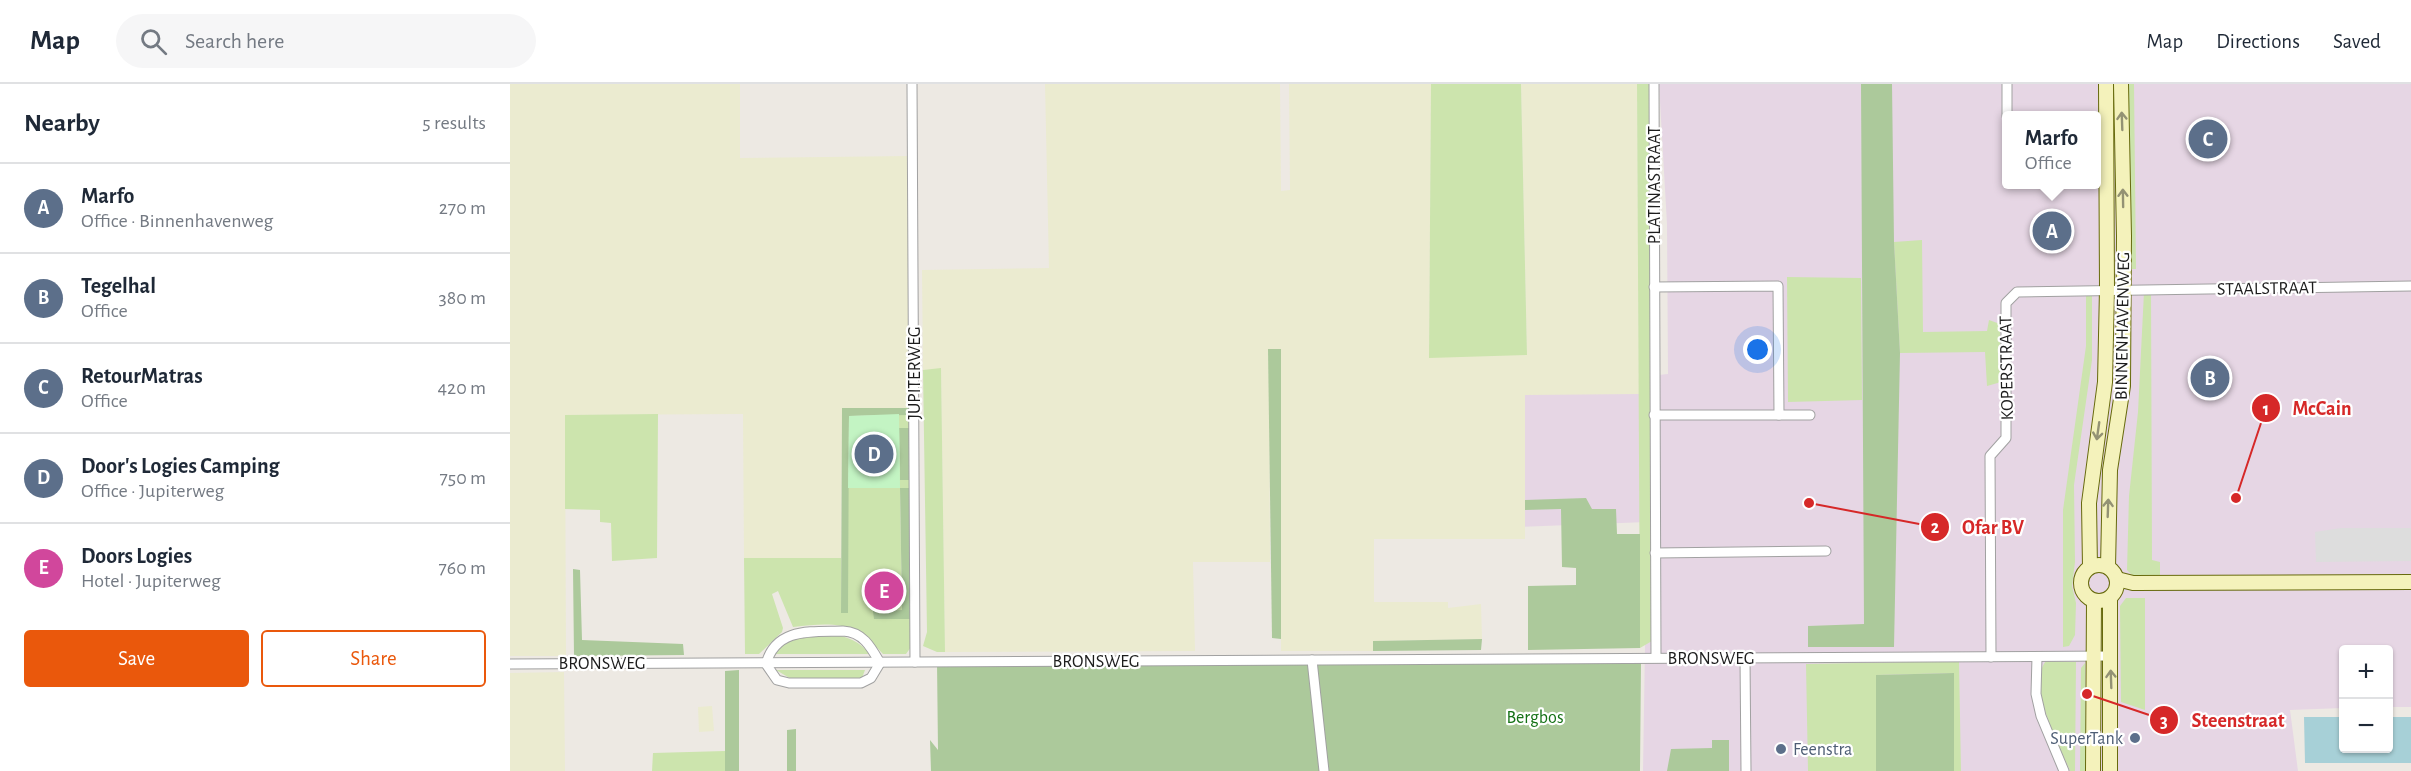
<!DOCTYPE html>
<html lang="en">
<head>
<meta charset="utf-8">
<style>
  body { margin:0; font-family:"Alegreya Sans",sans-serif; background:#f6f6f7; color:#1f2937 }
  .controls { position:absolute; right:18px; bottom:18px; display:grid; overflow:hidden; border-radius:6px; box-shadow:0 2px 4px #0004 }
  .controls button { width:54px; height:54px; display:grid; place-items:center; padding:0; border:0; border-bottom:2px solid #e0e1e3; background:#fff; color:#1f2937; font:30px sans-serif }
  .you { position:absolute; left:1248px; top:266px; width:21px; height:21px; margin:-15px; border:4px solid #fff; border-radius:50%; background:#1a73e8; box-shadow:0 0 0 9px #1a73e833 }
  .badge { display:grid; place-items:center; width:39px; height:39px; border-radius:50%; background:#ea580c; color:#fff; font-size:20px; font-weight:700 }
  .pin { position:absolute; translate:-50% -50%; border:3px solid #fff; box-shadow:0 2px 6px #0006 }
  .popup { position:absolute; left:1492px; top:27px; width:99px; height:78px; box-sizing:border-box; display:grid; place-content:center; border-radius:6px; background:#fff; filter:drop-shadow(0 2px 4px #0005); font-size:20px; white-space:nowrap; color:#747a83 }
  .popup b { font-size:22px; color:#1f2937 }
  .popup::after { content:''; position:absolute; left:50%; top:100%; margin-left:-12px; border:12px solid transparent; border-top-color:#fff }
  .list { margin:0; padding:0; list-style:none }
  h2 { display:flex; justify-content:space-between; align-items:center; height:78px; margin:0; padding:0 24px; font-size:26px }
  h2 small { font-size:20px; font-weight:400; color:#747a83 }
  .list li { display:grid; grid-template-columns:39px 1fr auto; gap:18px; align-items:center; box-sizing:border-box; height:90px; padding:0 24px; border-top:2px solid #e0e1e3 }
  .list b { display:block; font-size:22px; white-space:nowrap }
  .list p { margin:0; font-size:20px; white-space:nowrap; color:#747a83 }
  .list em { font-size:20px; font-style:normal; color:#747a83 }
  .actions { display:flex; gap:12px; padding:18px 24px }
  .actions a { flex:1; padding:14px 0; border:2px solid #ea580c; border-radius:6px; text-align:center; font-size:21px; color:#ea580c }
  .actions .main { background:#ea580c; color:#fff }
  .icon { flex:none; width:33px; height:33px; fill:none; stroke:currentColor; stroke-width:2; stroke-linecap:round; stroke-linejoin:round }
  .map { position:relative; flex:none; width:1901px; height:687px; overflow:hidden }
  header { display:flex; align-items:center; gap:36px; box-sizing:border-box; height:84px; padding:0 30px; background:#fff; border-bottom:2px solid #e0e1e3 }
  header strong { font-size:28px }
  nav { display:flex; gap:33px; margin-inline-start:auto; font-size:21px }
  .search { width:420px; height:54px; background:#f6f6f7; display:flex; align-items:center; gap:15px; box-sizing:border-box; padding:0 21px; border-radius:33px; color:#747a83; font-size:22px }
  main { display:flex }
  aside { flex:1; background:#fff }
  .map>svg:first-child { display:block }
  .industrial { fill:#e6d6e4; fill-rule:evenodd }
  .farmland { fill:#ebebd0 }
  .grass { fill:#cce4ad }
  .forest { fill:#acc99b }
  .park { fill:#c3f4c3 }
  .parking { fill:#ddd }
  .water { fill:#a7d0d7 }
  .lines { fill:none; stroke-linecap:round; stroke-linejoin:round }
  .street-casing { stroke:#a1a1a1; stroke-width:11 }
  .secondary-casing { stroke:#676a0d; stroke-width:16 }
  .street { stroke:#fff; stroke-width:9 }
  .secondary { stroke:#f4f2bb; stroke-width:14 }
  .oneway { stroke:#939274 }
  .service-dot { fill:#5c6f8a; stroke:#fff; stroke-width:2 }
  .labels { text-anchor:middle; stroke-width:4.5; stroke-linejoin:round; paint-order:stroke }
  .street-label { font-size:18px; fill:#1d1d1d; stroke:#fff }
  .park-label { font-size:18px; fill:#147115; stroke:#fff }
  .service-label { font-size:18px; fill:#4e5e75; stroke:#fff; text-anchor:end }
  .leader { fill:none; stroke:#d62828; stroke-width:2 }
  .callout-dot { fill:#d62828; stroke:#fff; stroke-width:2 }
  .mark-label { font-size:18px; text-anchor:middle; font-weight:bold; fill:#fff }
  .callout-label { font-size:20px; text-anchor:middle; font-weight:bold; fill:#d62828; stroke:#fff; stroke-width:4.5; stroke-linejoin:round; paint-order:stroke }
</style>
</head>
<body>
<header>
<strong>Map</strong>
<div class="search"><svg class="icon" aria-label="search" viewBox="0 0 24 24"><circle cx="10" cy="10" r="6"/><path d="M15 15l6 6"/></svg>Search here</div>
<nav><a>Map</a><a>Directions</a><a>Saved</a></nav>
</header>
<main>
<aside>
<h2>Nearby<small>5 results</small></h2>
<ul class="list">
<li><span class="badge" style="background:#5c6f8a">A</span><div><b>Marfo</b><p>Office · Binnenhavenweg</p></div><em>270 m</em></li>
<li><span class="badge" style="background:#5c6f8a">B</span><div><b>Tegelhal</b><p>Office</p></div><em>380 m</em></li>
<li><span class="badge" style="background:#5c6f8a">C</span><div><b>RetourMatras</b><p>Office</p></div><em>420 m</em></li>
<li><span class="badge" style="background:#5c6f8a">D</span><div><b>Door's Logies Camping</b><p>Office · Jupiterweg</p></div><em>750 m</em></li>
<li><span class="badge" style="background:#d1479c">E</span><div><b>Doors Logies</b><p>Hotel · Jupiterweg</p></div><em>760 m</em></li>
</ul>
<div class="actions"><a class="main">Save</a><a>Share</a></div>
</aside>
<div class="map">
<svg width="1901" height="687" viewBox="0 0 1901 687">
  <rect width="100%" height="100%" fill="#ede9e3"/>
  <path class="industrial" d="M1149,0H1901V623H1879L1878,566H1834L1833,624L1780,626L1788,687H1133L1137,438L1007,443L1006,306L1158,290L1157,140ZM1497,32H1587V100H1497Z"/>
  <g class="farmland">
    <polygon points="0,0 230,0 230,74 400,72 400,324 332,325 331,474 234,474 233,330 55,331 56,572 0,572"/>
    <polygon points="535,0 770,0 771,107 780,106 779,0 921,0 919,273 1017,270 1011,0 1127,0 1129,310 1015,311 1015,455 864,455 864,518 938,518 938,524 971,520 972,555 864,557 863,567 771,567 771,265 759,265 760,478 683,478 685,567 435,568 431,285 413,286 412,186 539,184"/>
    <polygon points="54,588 55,687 0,687 0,589"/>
    <polygon points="202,622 204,647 189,648 188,623"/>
  </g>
  <g class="grass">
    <polygon points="921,0 1011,0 1017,271 919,274"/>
    <polygon points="1127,0 1139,0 1142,557 1130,564"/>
    <polygon points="1614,0 1624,0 1626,185 1618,185"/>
    <polygon points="1412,156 1413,248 1477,247 1479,236 1490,240 1491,298 1477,302 1475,268 1390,269 1384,158"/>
    <polygon points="1277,193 1351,194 1352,316 1278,318"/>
    <polygon points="1634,208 1641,208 1642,476 1650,478 1650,493 1624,493 1617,486 1619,412 1628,328"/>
    <polygon points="1576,210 1582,212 1582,276 1564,401 1565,478 1562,502 1566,519 1565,551 1559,562 1553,563 1553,426 1576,262"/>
    <polygon points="431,284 435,568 427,568 413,562 417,548 413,286"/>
    <polygon points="148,330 147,474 102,477 101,439 90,438 90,426 55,425 55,331"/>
    <path d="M389,330L400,331V344H389L390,395L401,396V404H390L392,526L364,527V535H402L401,563L396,570H373C345,537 324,538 283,543L268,507L262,510L273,544L272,548L249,570H235L234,474H331V529H335L338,404Z"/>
    <polygon points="1616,514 1635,514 1635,626 1611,618 1610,522"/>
    <path d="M322,550C338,553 349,557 360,570H261C279,552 297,552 322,550Z"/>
    <polygon points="1449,577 1451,687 1444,687 1443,589 1366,591 1366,687 1298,687 1296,580"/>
    <path d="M1536,577L1566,578L1565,687H1560C1550,662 1516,601 1536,577Z"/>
    <polygon points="1575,579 1576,687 1570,687 1571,584"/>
    <polygon points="266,586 355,586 352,594 283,596"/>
    <polygon points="215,667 215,687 142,687 143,669"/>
  </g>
  <g class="forest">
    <polygon points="1351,0 1382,0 1384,158 1390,269 1384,563 1298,563 1298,542 1354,540"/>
    <polygon points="758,265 771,265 771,555 762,554"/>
    <polygon points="332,324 400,324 400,331 339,332 338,529 331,529"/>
    <polygon points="389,344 400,344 401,396 390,396"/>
    <polygon points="390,404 401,404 402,535 364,535 363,527 392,526"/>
    <polygon points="1076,414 1082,425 1106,425 1107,450 1130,450 1130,564 1018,566 1018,502 1066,501 1066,484 1052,483 1051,425 1015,426 1015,416"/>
    <polygon points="63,485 70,486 72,556 173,560 174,571 64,572"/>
    <polygon points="972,555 971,566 863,567 863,557"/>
    <polygon points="427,578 1131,578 1130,687 421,687 420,656 428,666"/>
    <polygon points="229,586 229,687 215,687 215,587"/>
    <polygon points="1444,589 1444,687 1366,687 1366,591"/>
    <polygon points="286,645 286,687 277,687 277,646"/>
    <polygon points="1202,656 1219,656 1219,687 1157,687 1161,665 1202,664"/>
  </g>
  <polygon class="park" points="389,330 390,404 338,404 339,332"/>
  <polygon class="parking" points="1831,444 1901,444 1901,477 1806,478 1805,448"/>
  <polygon class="water" points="1794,633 1833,633 1834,664 1878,664 1879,633 1901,633 1901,679 1795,679"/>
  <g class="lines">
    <defs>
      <g id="street">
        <polyline points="402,0 405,578"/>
        <polyline points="1144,0 1146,573"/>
        <polyline points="1497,0 1497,32"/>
        <polyline points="1144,203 1268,202 1269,331"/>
        <polyline points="1144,331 1300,331"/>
        <polyline points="1145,469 1316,467"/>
        <path d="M333,547C353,548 361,563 370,579L361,594L351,599H279L267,596L256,580C266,543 302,548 333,547Z"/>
        <polyline points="1481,573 1480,372 1496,354 1496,219 1507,208 1901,202"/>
        <polyline points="1527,573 1526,610 1531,632 1554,687"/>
        <polyline points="1235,574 1236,687"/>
        <polyline points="802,576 814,687"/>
        <polyline points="0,580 1600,572"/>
      </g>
      <g id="secondary">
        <circle cx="1589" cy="499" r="18"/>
        <polyline points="1580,483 1579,419 1595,298 1597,205 1596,0"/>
        <polyline points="1598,483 1600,386 1613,302 1614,152 1611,0"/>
        <polyline points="1607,495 1623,499 1901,498"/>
        <polyline points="1600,515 1600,687"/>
        <polyline points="1583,687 1584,517"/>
      </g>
    </defs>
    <use href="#street" class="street-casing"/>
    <use href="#secondary" class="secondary-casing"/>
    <use href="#street" class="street"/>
    <use href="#secondary" class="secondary"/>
  </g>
  <defs><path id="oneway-shaft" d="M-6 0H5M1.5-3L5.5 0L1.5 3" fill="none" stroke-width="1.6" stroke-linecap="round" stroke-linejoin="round" transform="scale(1.5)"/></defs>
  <g class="oneway">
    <use href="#oneway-shaft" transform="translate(1612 37) rotate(-92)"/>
    <use href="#oneway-shaft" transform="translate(1613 114) rotate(-91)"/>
    <use href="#oneway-shaft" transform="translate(1588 347) rotate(98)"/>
    <use href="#oneway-shaft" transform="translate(1598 424) rotate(-88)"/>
    <use href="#oneway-shaft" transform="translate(1601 595) rotate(-92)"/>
  </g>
  <g class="service-dot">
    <circle cx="1625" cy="654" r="6"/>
    <circle cx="1271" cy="665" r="6"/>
  </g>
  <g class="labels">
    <g class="street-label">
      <text transform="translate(1144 101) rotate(-90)" y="6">PLATINASTRAAT</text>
      <text transform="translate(1757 204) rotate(-1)" y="6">STAALSTRAAT</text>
      <text transform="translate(1612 242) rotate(-89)" y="6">BINNENHAVENWEG</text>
      <text transform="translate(1496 284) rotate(-91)" y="6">KOPERSTRAAT</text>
      <text transform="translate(404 289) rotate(-90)" y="6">JUPITERWEG</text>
      <text x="1201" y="580">BRONSWEG</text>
      <text x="586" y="583">BRONSWEG</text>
      <text x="92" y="585">BRONSWEG</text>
    </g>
    <g class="park-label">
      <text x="1025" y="639">Bergbos</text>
    </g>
    <g class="service-label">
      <text x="1613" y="660">SuperTank</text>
      <text x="1283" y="671" text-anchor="start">Feenstra</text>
    </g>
  </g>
  <path class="leader" d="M1726 414L1756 324M1299 419L1425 443M1577 610L1654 636"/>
  <g class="callout-dot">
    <circle cx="1726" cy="414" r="6"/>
    <circle cx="1299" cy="419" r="6"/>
    <circle cx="1577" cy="610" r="6"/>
    <circle cx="1756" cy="324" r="15"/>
    <circle cx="1425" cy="443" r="15"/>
    <circle cx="1654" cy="636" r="15"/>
  </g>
  <g class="mark-label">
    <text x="1756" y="331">1</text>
    <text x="1425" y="449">2</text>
    <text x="1654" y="643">3</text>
  </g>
  <g class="callout-label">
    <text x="1812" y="331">McCain</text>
    <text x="1483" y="450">Ofar BV</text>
    <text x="1728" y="643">Steenstraat</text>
  </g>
</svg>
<div class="controls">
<button>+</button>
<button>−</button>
</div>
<div class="you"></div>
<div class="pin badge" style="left:1542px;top:147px;background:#5c6f8a">A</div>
<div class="popup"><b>Marfo</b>Office</div>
<div class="pin badge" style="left:1700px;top:294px;background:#5c6f8a">B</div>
<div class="pin badge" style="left:1698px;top:55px;background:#5c6f8a">C</div>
<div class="pin badge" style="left:364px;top:370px;background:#5c6f8a">D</div>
<div class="pin badge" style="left:374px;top:507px;background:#d1479c">E</div>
</div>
</main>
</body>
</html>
